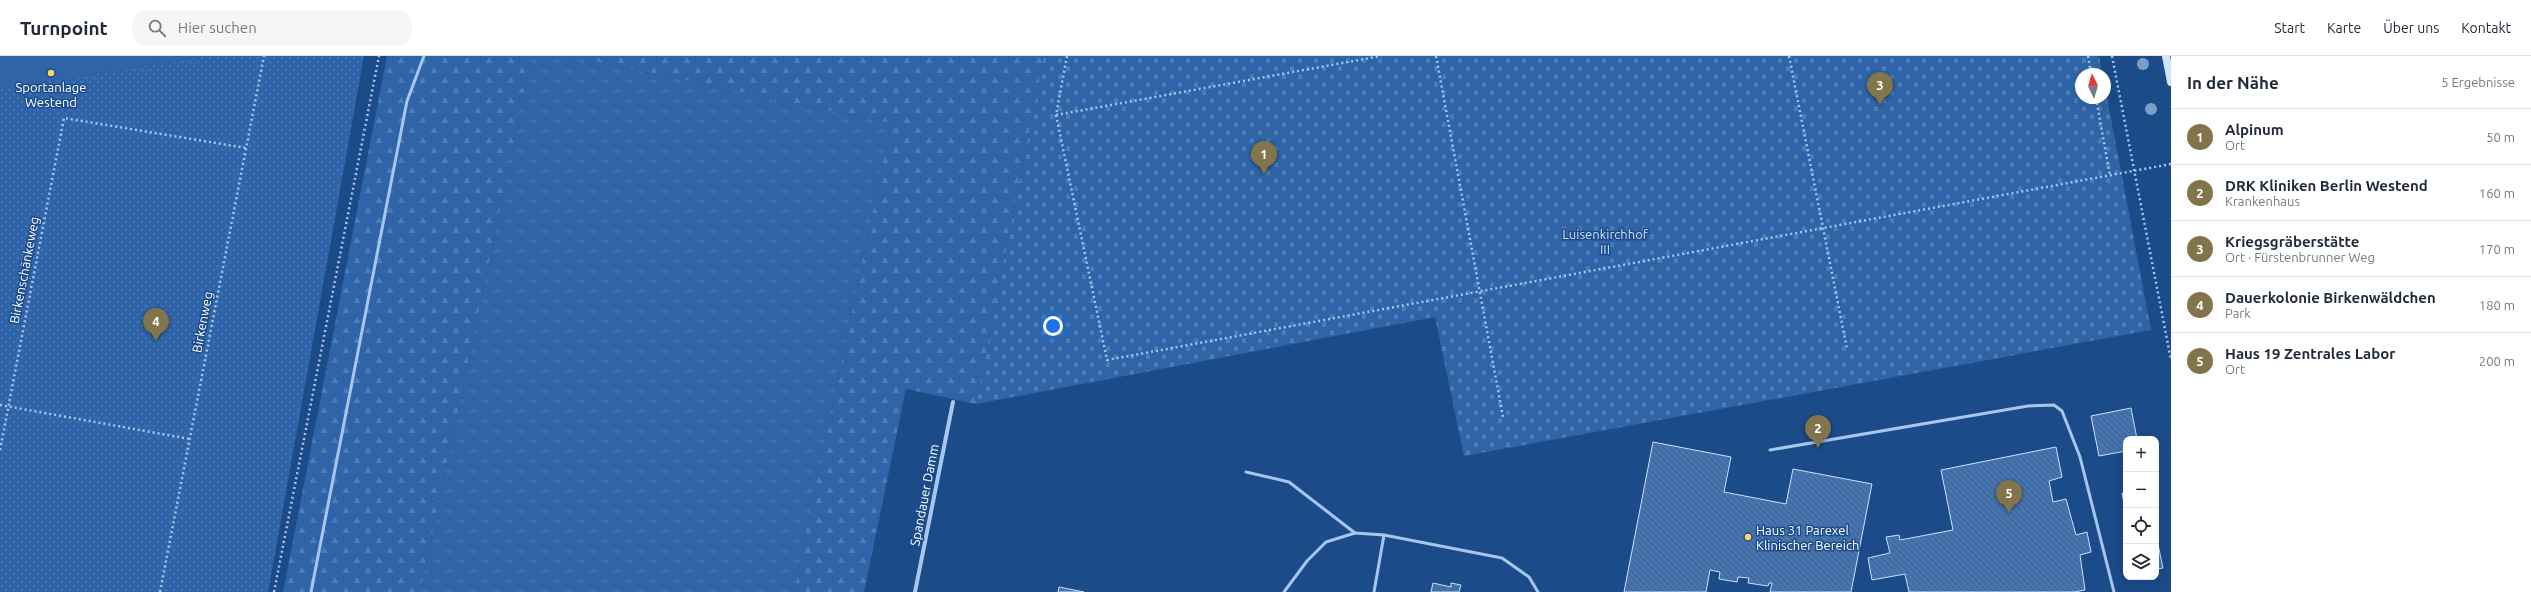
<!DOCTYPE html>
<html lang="de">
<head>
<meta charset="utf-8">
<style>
  body { margin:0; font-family:Ubuntu,sans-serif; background:#f6f6f7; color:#1f2937 }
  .controls { position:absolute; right:12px; bottom:12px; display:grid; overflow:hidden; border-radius:8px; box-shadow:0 4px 16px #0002 }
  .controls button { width:36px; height:36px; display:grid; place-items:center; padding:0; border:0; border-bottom:1px solid #e0e1e3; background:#fff; color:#1f2937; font:20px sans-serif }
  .compass { position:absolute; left:2075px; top:12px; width:36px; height:36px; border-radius:50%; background:#fff; box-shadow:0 4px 16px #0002; rotate:355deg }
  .you { position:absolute; left:1053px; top:270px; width:14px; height:14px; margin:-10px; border:3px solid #fff; border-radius:50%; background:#1a73e8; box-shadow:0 0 0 6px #1a73e833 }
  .badge { display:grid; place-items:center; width:26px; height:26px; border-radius:50%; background:#83754b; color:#fff; font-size:13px; font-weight:700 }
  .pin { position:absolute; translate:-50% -33px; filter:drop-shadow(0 1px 2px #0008) }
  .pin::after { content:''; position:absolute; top:21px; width:14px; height:12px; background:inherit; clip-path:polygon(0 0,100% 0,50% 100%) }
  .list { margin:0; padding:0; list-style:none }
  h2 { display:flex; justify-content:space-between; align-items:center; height:52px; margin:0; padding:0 16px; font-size:17px }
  h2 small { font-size:13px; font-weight:400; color:#747a83 }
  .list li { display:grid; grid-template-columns:26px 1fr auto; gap:12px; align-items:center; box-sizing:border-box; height:56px; padding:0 16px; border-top:1px solid #e0e1e3 }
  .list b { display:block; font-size:15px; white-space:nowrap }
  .list p { margin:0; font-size:13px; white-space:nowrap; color:#747a83 }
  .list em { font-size:13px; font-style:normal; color:#747a83 }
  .icon { flex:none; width:22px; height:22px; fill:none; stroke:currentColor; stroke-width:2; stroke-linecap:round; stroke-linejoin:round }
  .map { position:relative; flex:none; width:2171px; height:536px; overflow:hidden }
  header { display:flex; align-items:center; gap:24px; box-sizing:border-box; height:56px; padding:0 20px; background:#fff; border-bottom:1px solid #e0e1e3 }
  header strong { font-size:19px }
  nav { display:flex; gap:22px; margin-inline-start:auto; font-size:14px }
  .search { width:280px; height:36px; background:#f6f6f7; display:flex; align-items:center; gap:10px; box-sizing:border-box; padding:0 14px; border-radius:16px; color:#747a83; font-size:15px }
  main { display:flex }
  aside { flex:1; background:#fff }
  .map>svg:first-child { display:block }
  .grass { fill:url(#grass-tufts) }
  .forest { fill:url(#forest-firs) }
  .cemetery { fill:url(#cemetery-stones) }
  .garden { fill:url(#garden-dots) }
  .pitch { fill:#2f65a8 }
  .building { fill:url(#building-back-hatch); stroke:#cce0f9 }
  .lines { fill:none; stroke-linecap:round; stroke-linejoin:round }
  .path { stroke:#a7c6ec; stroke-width:2.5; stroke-dasharray:2 3; stroke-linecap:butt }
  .service { stroke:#a7c6ec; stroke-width:3 }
  .minor { stroke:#a7c6ec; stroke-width:4 }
  .secondary { stroke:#d3e3f9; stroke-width:8 }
  .tree { fill:#7d9dc7 }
  .poi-dot { fill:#fdd264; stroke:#1c4b8a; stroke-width:1.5 }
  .labels { text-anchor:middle; stroke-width:3; stroke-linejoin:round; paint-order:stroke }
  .poi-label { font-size:13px; fill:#fff; stroke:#1c4b8a }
  .park-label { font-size:13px; fill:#cce0f9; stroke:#1c4b8a }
  .street-label { font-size:13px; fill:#fff; stroke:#1c4b8a }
</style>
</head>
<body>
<header>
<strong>Turnpoint</strong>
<div class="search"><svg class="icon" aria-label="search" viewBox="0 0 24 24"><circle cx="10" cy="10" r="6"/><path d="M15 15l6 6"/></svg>Hier suchen</div>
<nav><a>Start</a><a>Karte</a><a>Über uns</a><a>Kontakt</a></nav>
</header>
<main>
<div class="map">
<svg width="2171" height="536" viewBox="0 0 2171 536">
  <defs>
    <pattern id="grass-tufts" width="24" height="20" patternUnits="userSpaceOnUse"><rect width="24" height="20" fill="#2f65a8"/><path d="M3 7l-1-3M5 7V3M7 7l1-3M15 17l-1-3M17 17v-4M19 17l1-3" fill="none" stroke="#4e7cb5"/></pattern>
    <pattern id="forest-firs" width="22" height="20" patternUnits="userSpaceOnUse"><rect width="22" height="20" fill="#2f65a8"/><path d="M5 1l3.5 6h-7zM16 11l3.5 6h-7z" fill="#4e7cb5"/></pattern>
    <pattern id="cemetery-stones" width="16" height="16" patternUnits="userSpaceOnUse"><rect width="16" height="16" fill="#2f65a8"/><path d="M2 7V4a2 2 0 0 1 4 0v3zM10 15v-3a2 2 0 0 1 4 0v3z" fill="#4e7cb5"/></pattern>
    <pattern id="garden-dots" width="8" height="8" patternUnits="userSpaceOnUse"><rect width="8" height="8" fill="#2f65a8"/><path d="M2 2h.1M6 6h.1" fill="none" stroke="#4e7cb5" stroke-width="1.8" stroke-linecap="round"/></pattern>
    <pattern id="building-back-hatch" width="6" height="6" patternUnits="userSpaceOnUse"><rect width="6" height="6" fill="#4475b2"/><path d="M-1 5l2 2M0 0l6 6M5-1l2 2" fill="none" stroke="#48607f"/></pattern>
  </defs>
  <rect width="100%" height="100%" fill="#1c4b8a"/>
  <polygon class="grass" points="532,0 568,0 891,67 794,536 420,536"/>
  <g class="forest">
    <polygon points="387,0 532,0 420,536 283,536"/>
    <polygon points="568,0 1044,0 976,348 906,333 864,536 794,536 891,67"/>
  </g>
  <polygon class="cemetery" points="1044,0 2099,0 2102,18 2081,18 2081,42 2105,42 2105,31 2151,274 1464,400 1435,261 976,348"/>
  <polygon class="garden" points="205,0 364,0 268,536 0,536 0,33"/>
  <polygon class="pitch" points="0,0 205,0 0,33"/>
  <g class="building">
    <polygon points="2131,352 2137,383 2126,383 2126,395 2099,400 2091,360"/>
    <polygon points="1653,386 1731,401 1724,436 1786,448 1793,413 1872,428 1851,536 1770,536 1772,527 1769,527 1768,530 1748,527 1749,522 1738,521 1737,526 1719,523 1720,516 1710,514 1706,536 1624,536"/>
    <polygon points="2056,391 2062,421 2049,425 2053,446 2066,443 2076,479 2087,476 2091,496 2080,499 2085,534 2074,536 1909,536 1905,518 1872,524 1868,502 1890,497 1886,481 1899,479 1900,484 1953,474 1941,414"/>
    <polygon points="2122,437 2126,437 2126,458"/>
    <polygon points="2156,479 2163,512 2156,513"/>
    <polygon points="1433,527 1451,531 1451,527 1461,529 1459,536 1431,536"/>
    <polygon points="1059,531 1084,536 1058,536"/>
  </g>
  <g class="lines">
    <g class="path">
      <polyline points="1067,0 1056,59 1381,0"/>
      <polyline points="1436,0 1503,361"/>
      <polyline points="1789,0 1847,293"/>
      <polyline points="2088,0 2091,18"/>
      <polyline points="2112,0 2171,304"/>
      <polyline points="2096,42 2110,120"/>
      <polyline points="1056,59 1107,304 2171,108"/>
      <polyline points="0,349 190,383"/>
      <polyline points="0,394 64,62 246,92"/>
      <polyline points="160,536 264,0"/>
      <polyline points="274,536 379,0"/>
    </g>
    <g class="service">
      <polyline points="1770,394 2028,350 2054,349 2062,355 2080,401 2114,536"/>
      <polyline points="1246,416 1289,426 1355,477"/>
      <polyline points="311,536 407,45 424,0"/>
      <polyline points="1284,536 1307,505 1326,486 1355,477 1384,479 1502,502 1529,521 1538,536"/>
      <polyline points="1374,536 1384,479"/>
    </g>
    <polyline class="minor" points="915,536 953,346"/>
    <polyline class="secondary" points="2166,0 2171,26"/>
  </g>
  <g class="tree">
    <circle cx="2143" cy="8" r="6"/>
    <circle cx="2151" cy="53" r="6"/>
  </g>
  <g class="poi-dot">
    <circle cx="51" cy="17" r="4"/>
    <circle cx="1748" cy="481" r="4"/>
  </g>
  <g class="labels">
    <g class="poi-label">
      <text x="51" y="36">Sportanlage<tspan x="51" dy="15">Westend</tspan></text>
      <text x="1756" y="479" text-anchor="start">Haus 31 Parexel<tspan x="1756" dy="15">Klinischer Bereich</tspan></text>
    </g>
    <g class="park-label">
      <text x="1605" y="183">Luisenkirchhof<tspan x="1605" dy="15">III</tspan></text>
    </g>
    <g class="street-label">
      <text transform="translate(24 214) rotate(-79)" y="5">Birkenschänkeweg</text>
      <text transform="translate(202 266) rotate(-79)" y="5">Birkenweg</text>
      <text transform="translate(924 439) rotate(-79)" y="5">Spandauer Damm</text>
    </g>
  </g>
</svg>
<div class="controls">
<button>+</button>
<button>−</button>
<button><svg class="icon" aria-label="locate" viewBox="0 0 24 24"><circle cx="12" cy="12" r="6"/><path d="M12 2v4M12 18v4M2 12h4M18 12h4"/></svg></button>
<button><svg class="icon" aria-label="layers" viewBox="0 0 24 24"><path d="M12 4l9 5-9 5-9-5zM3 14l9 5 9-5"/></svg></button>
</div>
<svg class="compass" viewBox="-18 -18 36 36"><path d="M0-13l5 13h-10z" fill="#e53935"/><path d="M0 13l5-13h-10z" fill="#747a83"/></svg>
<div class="you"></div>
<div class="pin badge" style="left:1264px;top:118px">1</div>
<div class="pin badge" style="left:1818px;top:392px">2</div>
<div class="pin badge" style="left:1880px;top:49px">3</div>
<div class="pin badge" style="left:156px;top:285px">4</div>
<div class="pin badge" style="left:2009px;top:457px">5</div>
</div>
<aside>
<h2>In der Nähe<small>5 Ergebnisse</small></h2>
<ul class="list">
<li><span class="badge">1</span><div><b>Alpinum</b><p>Ort</p></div><em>50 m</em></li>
<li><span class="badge">2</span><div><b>DRK Kliniken Berlin Westend</b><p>Krankenhaus</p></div><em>160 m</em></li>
<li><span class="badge">3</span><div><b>Kriegsgräberstätte</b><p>Ort · Fürstenbrunner Weg</p></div><em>170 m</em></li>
<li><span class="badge">4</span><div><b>Dauerkolonie Birkenwäldchen</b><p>Park</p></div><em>180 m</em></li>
<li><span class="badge">5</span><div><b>Haus 19 Zentrales Labor</b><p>Ort</p></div><em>200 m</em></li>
</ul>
</aside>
</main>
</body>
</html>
